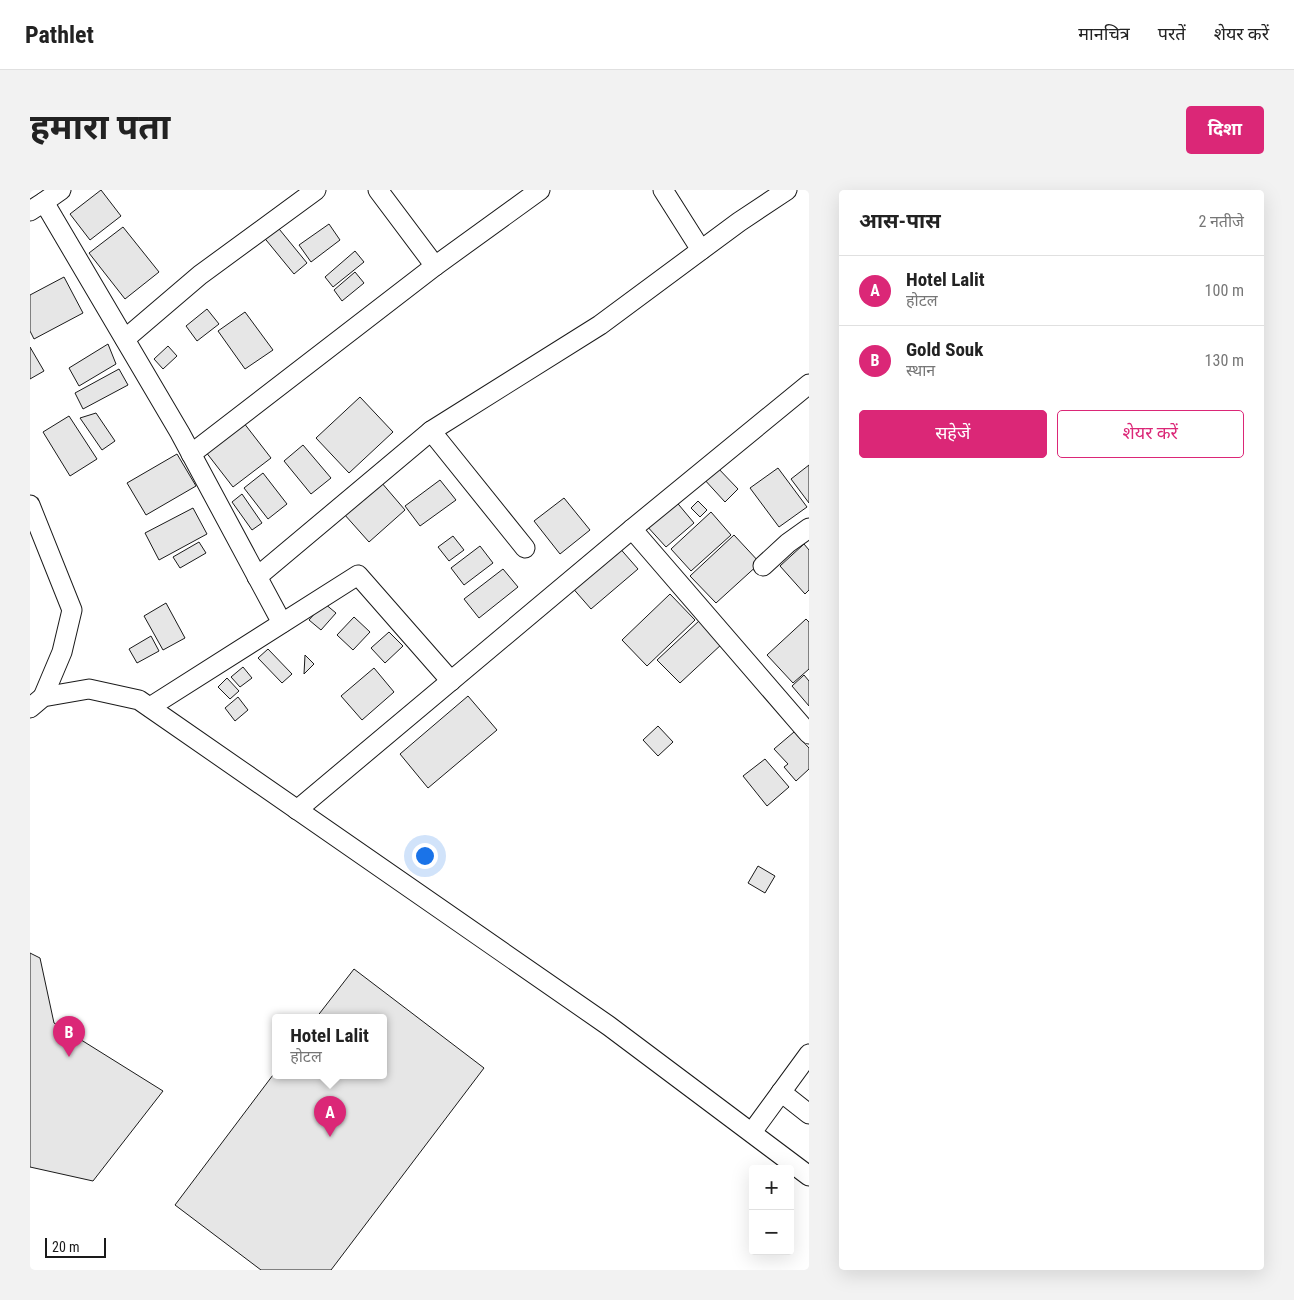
<!DOCTYPE html>
<html lang="hi">
<head>
<meta charset="utf-8">
<style>
  body { margin:0; font-family:"Roboto Condensed","Noto Sans Devanagari",sans-serif; background:#f2f2f2; color:#222 }
  .controls { position:absolute; right:15px; bottom:15px; display:grid; overflow:hidden; border-radius:5px; box-shadow:0 5px 20px #0002 }
  .controls button { width:45px; height:45px; display:grid; place-items:center; padding:0; border:0; border-bottom:1px solid #e0e0e0; background:#fff; color:#222; font:25px sans-serif }
  .scale { position:absolute; left:15px; bottom:12px; width:61px; box-sizing:border-box; padding-left:5px; border:2px solid #1a1a1a; border-top:0; font-size:14px; line-height:18px; white-space:nowrap; color:#1a1a1a; -webkit-text-stroke:4px #fff; paint-order:stroke }
  .you { position:absolute; left:394px; top:665px; width:18px; height:18px; margin:-12px; border:4px solid #fff; border-radius:50%; background:#1a73e8; box-shadow:0 0 0 8px #1a73e833 }
  .badge { display:grid; place-items:center; width:32px; height:32px; border-radius:50%; background:#db2777; color:#fff; font-size:16px; font-weight:700 }
  .pin { position:absolute; translate:-50% -41px; filter:drop-shadow(0 1px 2px #0008) }
  .pin::after { content:''; position:absolute; top:26px; width:18px; height:15px; background:inherit; clip-path:polygon(0 0,100% 0,50% 100%) }
  .popup { position:absolute; left:242px; top:824px; width:115px; height:65px; box-sizing:border-box; display:grid; place-content:center; border-radius:5px; background:#fff; filter:drop-shadow(0 1px 4px #0005); font-size:16px; white-space:nowrap; color:#767676 }
  .popup b { font-size:19px; color:#222 }
  .popup::after { content:''; position:absolute; left:50%; top:100%; margin-left:-10px; border:10px solid transparent; border-top-color:#fff }
  .list { margin:0; padding:0; list-style:none }
  h2 { display:flex; justify-content:space-between; align-items:center; height:65px; margin:0; padding:0 20px; font-size:21px }
  h2 small { font-size:16px; font-weight:400; color:#767676 }
  .list li { display:grid; grid-template-columns:32px 1fr auto; gap:15px; align-items:center; box-sizing:border-box; height:70px; padding:0 20px; border-top:1px solid #e0e0e0 }
  .list b { display:block; font-size:19px; white-space:nowrap }
  .list p { margin:0; font-size:16px; white-space:nowrap; color:#767676 }
  .list em { font-size:16px; font-style:normal; color:#767676 }
  .actions { display:flex; gap:10px; padding:15px 20px }
  .actions a { flex:1; padding:11px 0; border:1px solid #db2777; border-radius:5px; text-align:center; font-size:18px; color:#db2777 }
  .actions .main { background:#db2777; color:#fff }
  .map { position:relative; flex:none; width:779px; height:1080px; overflow:hidden; border-radius:5px }
  header { display:flex; align-items:center; gap:30px; box-sizing:border-box; height:70px; padding:0 25px; background:#fff; border-bottom:1px solid #e0e0e0 }
  header strong { font-size:24px }
  nav { display:flex; gap:28px; margin-inline-start:auto; font-size:18px }
  .intro { display:flex; align-items:center; justify-content:space-between; box-sizing:border-box; height:120px; padding:0 30px }
  h1 { margin:0; font-size:35px }
  .button { padding:12px 22px; border-radius:5px; background:#db2777; color:#fff; font-size:18px; font-weight:700 }
  main { display:flex; gap:30px; padding:0 30px }
  aside { flex:1; background:#fff; border-radius:5px; box-shadow:0 5px 20px #0002 }
  .map>svg:first-child { display:block }
  .building { fill:#e6e6e6; stroke:#1a1a1a }
  .lines { fill:none; stroke-linecap:round; stroke-linejoin:round }
  .street-casing { stroke:#1a1a1a; stroke-width:21 }
  .street { stroke:#fff; stroke-width:19 }
</style>
</head>
<body>
<header>
<strong>Pathlet</strong>
<nav><a>मानचित्र</a><a>परतें</a><a>शेयर करें</a></nav>
</header>
<div class="intro"><h1>हमारा पता</h1><a class="button">दिशा</a></div>
<main>
<div class="map">
<svg width="779" height="1080" viewBox="0 0 779 1080">
  <rect width="100%" height="100%" fill="#fff"/>
  <g class="building">
    <polygon points="71,0 91,26 60,50 40,24"/>
    <polygon points="245,34 277,73 264,84 232,45"/>
    <polygon points="299,34 310,50 281,72 269,55"/>
    <polygon points="93,37 129,82 95,109 59,63"/>
    <polygon points="325,61 334,72 303,97 295,87"/>
    <polygon points="325,82 334,93 312,111 304,100"/>
    <polygon points="34,87 53,123 4,149 0,141 0,105"/>
    <polygon points="177,119 189,134 167,151 156,136"/>
    <polygon points="215,122 243,160 215,179 188,141"/>
    <polygon points="78,154 86,174 49,196 39,178"/>
    <polygon points="138,156 147,166 133,179 124,169"/>
    <polygon points="0,157 14,181 0,189"/>
    <polygon points="89,179 98,195 53,219 45,203"/>
    <polygon points="330,207 363,242 319,283 286,248"/>
    <polygon points="66,223 85,251 72,260 50,228"/>
    <polygon points="39,226 67,269 40,286 13,242"/>
    <polygon points="210,228 241,268 203,297 172,257"/>
    <polygon points="273,255 301,288 281,304 254,271"/>
    <polygon points="147,264 166,296 116,325 97,293"/>
    <polygon points="779,275 779,313 761,289"/>
    <polygon points="686,276 708,299 695,312 673,288"/>
    <polygon points="748,278 777,317 749,337 720,298"/>
    <polygon points="233,283 257,314 238,329 214,298"/>
    <polygon points="410,290 426,310 390,336 375,316"/>
    <polygon points="351,292 375,320 339,352 314,324"/>
    <polygon points="212,304 232,333 222,340 202,312"/>
    <polygon points="534,308 560,340 530,364 504,331"/>
    <polygon points="644,309 664,333 636,357 615,334"/>
    <polygon points="668,311 677,320 670,327 661,318"/>
    <polygon points="163,318 177,344 129,370 115,343"/>
    <polygon points="681,322 701,345 661,381 641,359"/>
    <polygon points="704,345 730,373 686,413 660,386"/>
    <polygon points="423,346 434,360 419,371 408,357"/>
    <polygon points="169,352 176,363 150,378 143,367"/>
    <polygon points="774,354 779,360 779,400 775,404 750,376"/>
    <polygon points="587,355 608,379 561,419 540,395"/>
    <polygon points="450,356 463,373 434,395 421,378"/>
    <polygon points="473,379 488,397 449,428 434,409"/>
    <polygon points="640,404 665,430 617,476 592,450"/>
    <polygon points="136,413 155,448 133,460 114,426"/>
    <polygon points="294,413 306,423 291,440 279,430"/>
    <polygon points="324,427 340,442 323,460 307,445"/>
    <polygon points="776,429 779,432 779,479 763,493 737,465"/>
    <polygon points="670,430 693,453 650,493 627,470"/>
    <polygon points="359,442 373,456 355,473 341,458"/>
    <polygon points="121,446 129,461 107,473 99,459"/>
    <polygon points="238,459 262,484 252,493 228,468"/>
    <polygon points="275,465 284,474 274,484"/>
    <polygon points="213,477 222,488 210,497 201,487"/>
    <polygon points="344,478 364,502 332,530 311,506"/>
    <polygon points="774,485 779,491 779,516 762,496"/>
    <polygon points="197,488 209,501 200,509 188,497"/>
    <polygon points="438,506 467,540 398,598 370,564"/>
    <polygon points="208,507 218,520 205,531 195,518"/>
    <polygon points="628,536 643,552 628,566 613,550"/>
    <polygon points="764,542 779,558 779,579 766,591 754,577 758,574 744,559"/>
    <polygon points="735,569 759,597 737,616 713,586"/>
    <polygon points="728,676 745,686 735,703 718,693"/>
    <polygon points="0,763 10,768 24,833 133,901 63,991 0,977"/>
    <polygon points="324,779 454,878 301,1080 231,1080 145,1015 246,881 246,886 354,886 354,828 286,828"/>
  </g>
  <g class="lines">
    <defs>
      <g id="street">
        <polyline points="633,0 671,60"/>
        <polyline points="14,12 31,0"/>
        <polyline points="0,21 14,12 150,243 252,433"/>
        <polyline points="405,76 510,0"/>
        <polyline points="95,149 170,85 286,0"/>
        <polyline points="401,241 570,135 709,32 757,0"/>
        <polyline points="161,264 405,76 348,0"/>
        <polyline points="0,315 42,420 32,462 13,507"/>
        <polyline points="602,339 779,544"/>
        <polyline points="733,376 758,353 779,338"/>
        <polyline points="227,387 401,241 495,358"/>
        <polyline points="120,517 328,385 421,491"/>
        <polyline points="0,518 13,507 59,499 109,510 579,836 779,986"/>
        <polyline points="267,620 602,339 779,194"/>
        <polyline points="751,902 779,924"/>
        <polyline points="722,942 779,864"/>
      </g>
    </defs>
    <use href="#street" class="street-casing"/>
    <use href="#street" class="street"/>
  </g>
</svg>
<div class="controls">
<button>+</button>
<button>−</button>
</div>
<div class="scale">20 m</div>
<div class="you"></div>
<div class="pin badge" style="left:300px;top:947px">A</div>
<div class="popup"><b>Hotel Lalit</b>होटल</div>
<div class="pin badge" style="left:39px;top:867px">B</div>
</div>
<aside>
<h2>आस-पास<small>2 नतीजे</small></h2>
<ul class="list">
<li><span class="badge">A</span><div><b>Hotel Lalit</b><p>होटल</p></div><em>100 m</em></li>
<li><span class="badge">B</span><div><b>Gold Souk</b><p>स्थान</p></div><em>130 m</em></li>
</ul>
<div class="actions"><a class="main">सहेजें</a><a>शेयर करें</a></div>
</aside>
</main>
</body>
</html>
